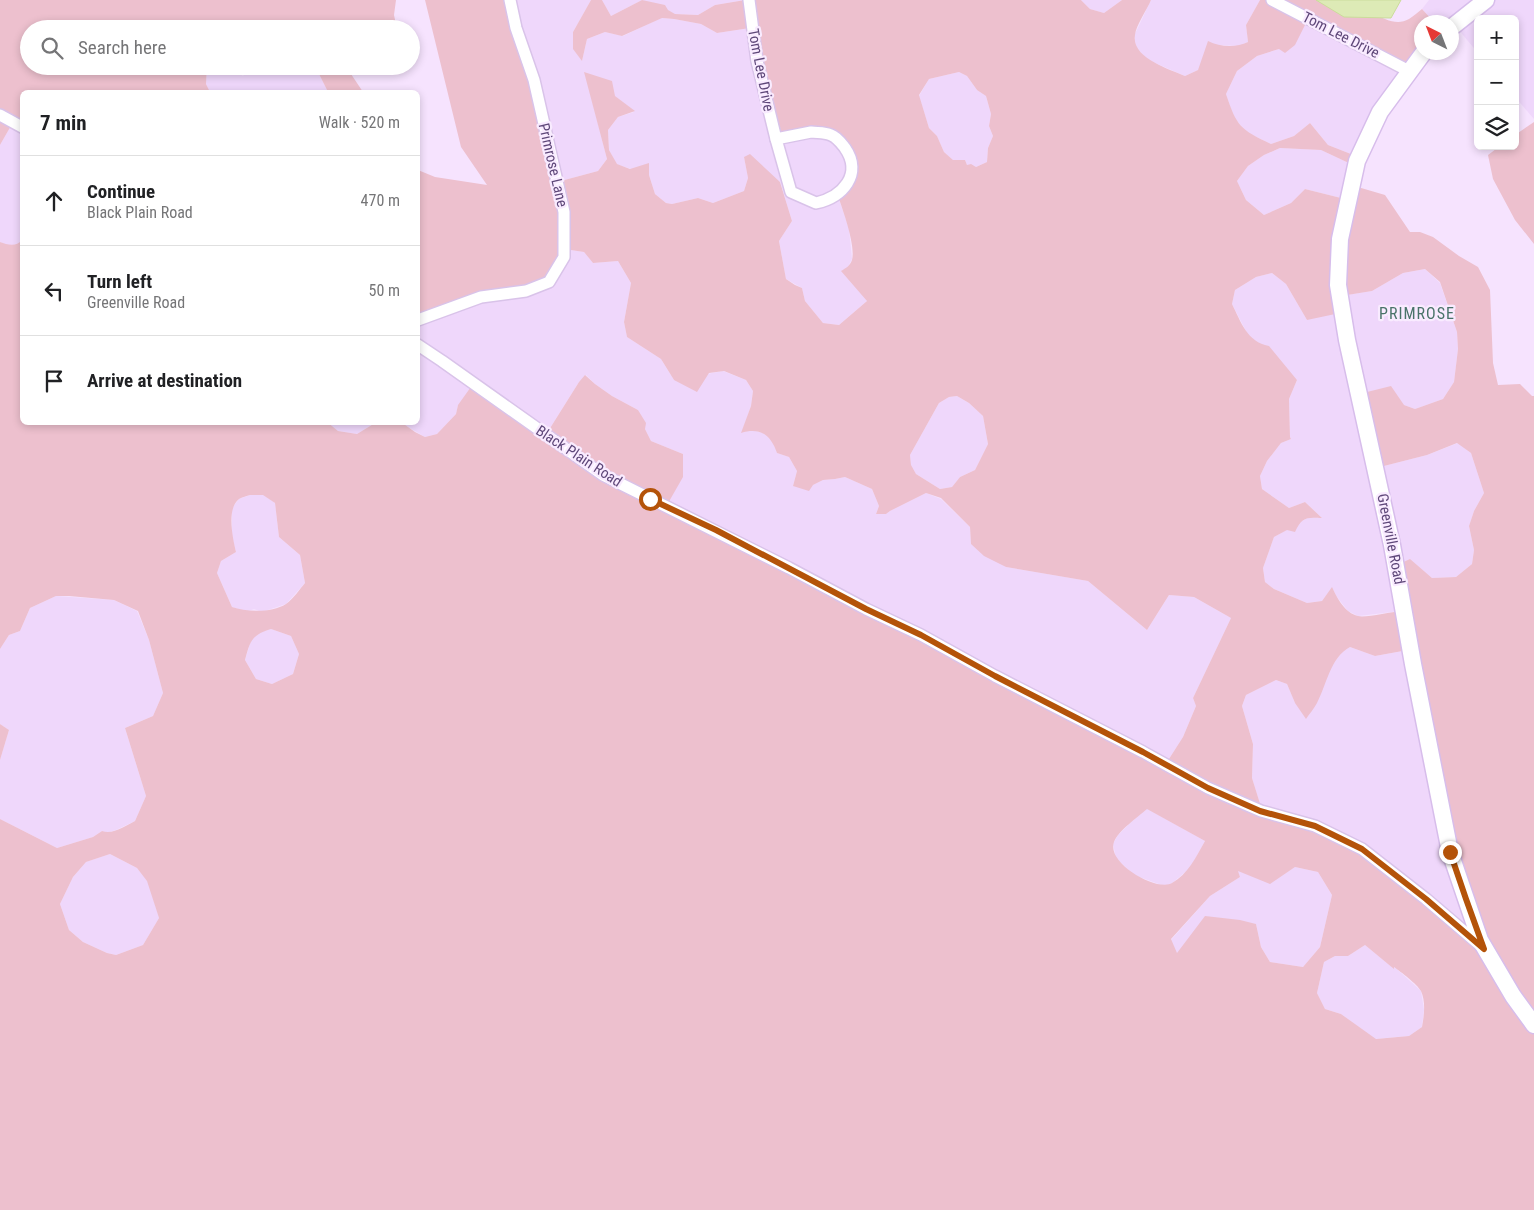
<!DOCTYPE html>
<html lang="en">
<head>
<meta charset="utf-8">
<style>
  body { margin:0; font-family:"Roboto Condensed",sans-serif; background:#f6f6f6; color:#202124 }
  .controls { position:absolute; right:15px; top:15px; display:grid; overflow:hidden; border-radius:8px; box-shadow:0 2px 8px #0003 }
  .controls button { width:45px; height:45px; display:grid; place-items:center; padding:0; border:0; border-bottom:1px solid #e0e0e0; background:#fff; color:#202124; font:25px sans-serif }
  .compass { position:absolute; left:1414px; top:15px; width:45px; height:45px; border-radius:50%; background:#fff; box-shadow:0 2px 8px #0003; rotate:318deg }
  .stop { position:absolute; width:15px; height:15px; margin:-11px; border:4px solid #b45309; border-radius:50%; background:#fff }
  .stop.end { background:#b45309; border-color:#fff; box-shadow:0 1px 5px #0008 }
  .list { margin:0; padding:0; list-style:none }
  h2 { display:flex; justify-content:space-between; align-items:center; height:65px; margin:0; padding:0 20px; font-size:21px }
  h2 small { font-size:16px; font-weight:400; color:#757577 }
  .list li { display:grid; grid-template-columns:32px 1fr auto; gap:15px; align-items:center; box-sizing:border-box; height:90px; padding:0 20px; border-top:1px solid #e0e0e0 }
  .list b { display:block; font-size:19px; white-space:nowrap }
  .list p { margin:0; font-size:16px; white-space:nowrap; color:#757577 }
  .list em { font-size:16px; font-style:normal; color:#757577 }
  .icon { flex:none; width:28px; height:28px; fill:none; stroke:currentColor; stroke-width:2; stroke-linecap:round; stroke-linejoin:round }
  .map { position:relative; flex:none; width:1534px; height:1210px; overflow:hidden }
  .search { position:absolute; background:#fff; box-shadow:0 2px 8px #0003; left:20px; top:20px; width:400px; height:55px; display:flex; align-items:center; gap:12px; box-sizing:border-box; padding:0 18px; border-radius:28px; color:#757577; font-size:19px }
  .panel { position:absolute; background:#fff; box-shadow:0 2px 8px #0003; left:20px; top:90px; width:400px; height:335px; border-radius:8px }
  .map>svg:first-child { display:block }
  .residential { fill:#efd7fb }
  .green { fill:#edc0ce; fill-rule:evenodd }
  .water { fill:#ddeab6; stroke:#cbdc9b }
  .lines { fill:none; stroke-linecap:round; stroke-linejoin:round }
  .minor-casing { stroke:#d9c3e9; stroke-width:14 }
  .secondary-casing { stroke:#d7bdeb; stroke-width:19 }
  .minor { stroke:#fff; stroke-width:11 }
  .secondary { stroke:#fff; stroke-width:16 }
  .route { stroke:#b45309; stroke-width:6 }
  .labels { text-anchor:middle; stroke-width:4.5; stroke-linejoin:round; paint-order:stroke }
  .street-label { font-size:15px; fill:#5e4779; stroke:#f9ebff }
  .neighbourhood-label { font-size:16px; letter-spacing:1px; fill:#497369; stroke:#f9ebff }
</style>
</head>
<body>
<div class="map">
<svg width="1534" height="1210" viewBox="0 0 1534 1210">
  <rect width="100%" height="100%" fill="#f6e3fe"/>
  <g class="residential">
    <polygon points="508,0 591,0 573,32 582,61 587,39 605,32 623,36 661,18 674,19 701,24 717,33 750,28 851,163 837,193 849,229 852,259 848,267 867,301 839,325 823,323 805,301 802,288 786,279 779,241 792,221 780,182 744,157 748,178 744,191 713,203 698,198 672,204 666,203 655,194 649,175 616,164 609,150 608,130 618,117 634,112 585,73 607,159 598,171 557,182"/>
    <polygon points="602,0 745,0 715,5 698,15 675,14 642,0 611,16"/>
    <polygon points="1081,0 1122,0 1104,13 1090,9"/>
    <polygon points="1151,0 1260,0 1246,25 1248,42 1240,46 1216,45 1198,70 1185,76 1148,60 1136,47 1134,36"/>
    <polygon points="1429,0 1534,0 1534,119 1515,97 1515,19 1478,19 1478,53 1452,22 1434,22 1422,9"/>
    <polygon points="1308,19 1407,69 1356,156 1328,145 1310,123 1294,136 1271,144 1246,132 1233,116 1226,94 1237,71 1257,56 1279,49"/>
    <polygon points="207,66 228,66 243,76 252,66 309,66 317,70 328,92 210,92 206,84"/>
    <polygon points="959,72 967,76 977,90 986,96 991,114 989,126 993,136 988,148 987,162 976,167 967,165 965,160 953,160 944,152 937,136 929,128 919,96 929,79"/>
    <polygon points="12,124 22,126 22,240 20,243 9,246 0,242 0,145"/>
    <polygon points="1280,148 1321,150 1353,165 1345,199 1305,189 1291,203 1264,215 1246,200 1237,181 1248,166 1264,155"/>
    <polygon points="564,249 584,252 593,263 618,261 631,283 624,322 627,337 661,359 674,380 723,371 746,380 753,391 751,406 742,432 752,430 763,433 774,442 777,453 789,457 797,471 793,486 813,485 823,480 835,479 845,477 872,489 879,506 876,514 886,514 890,511 926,493 941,499 970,527 971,544 1006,567 1088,581 1147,630 1169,595 1194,597 1231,618 1193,698 1196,706 1183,737 1167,762 667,506 683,454 651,441 645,429 638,410 612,396 595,384 586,375 579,382 547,433 458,405 456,414 437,434 425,437 401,423 418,422 418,319"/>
    <polygon points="1425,269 1440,283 1457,332 1458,349 1454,382 1443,399 1415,409 1404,405 1380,467 1427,455 1458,443 1471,453 1484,493 1474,511 1469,526 1474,550 1472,564 1456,577 1432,578 1410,560 1401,611 1358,616 1348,611 1337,597 1332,588 1322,601 1307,603 1274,589 1265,582 1263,568 1274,537 1309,517 1322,518 1305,502 1289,508 1262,489 1260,476 1267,461 1281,443 1291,439 1290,437 1289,399 1297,380 1248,335 1232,304 1235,290 1256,277 1272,273 1286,284 1307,320 1340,296 1372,291 1403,273"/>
    <polygon points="957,396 969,403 983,416 988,444 975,470 960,477 952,487 940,489 916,474 911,466 910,455 939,403 949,397"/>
    <polygon points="327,423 375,423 357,434 338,431"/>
    <polygon points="263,494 275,503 279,537 300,555 305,583 286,604 262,612 254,609 246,612 232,607 217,573 221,561 236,552 232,536 232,508 239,499 250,495"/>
    <polygon points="56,596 114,600 137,611 149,640 163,693 153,716 125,728 146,796 135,821 116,830 107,833 102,831 93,837 57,848 0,819 0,760 9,730 0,724 0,649 9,635 20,631 30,608"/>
    <polygon points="271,629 291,636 299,654 293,674 272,684 256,679 245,660 251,640 261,632"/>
    <polygon points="1350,647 1375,656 1408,650 1478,939 1262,810 1252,778 1253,744 1242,706 1246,695 1276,680 1287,684 1295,703 1334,663 1342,652"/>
    <polygon points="1146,808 1205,841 1190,868 1171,884 1164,886 1134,875 1116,858 1113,844 1118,835"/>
    <polygon points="110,854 137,868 148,881 159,918 143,945 116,955 107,953 83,942 69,930 60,904 73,877 86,862"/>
    <polygon points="1295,867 1318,872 1332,895 1320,947 1303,967 1270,962 1261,947 1256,924 1177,954 1171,940 1210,896 1240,877 1237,870 1270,883"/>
    <polygon points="1365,945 1393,968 1394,967 1400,972 1421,991 1424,1010 1422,1027 1409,1036 1375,1039 1341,1014 1325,1009 1317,993 1324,962 1335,956 1348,956"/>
  </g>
  <g class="green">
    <polygon points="0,0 396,0 394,15 397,29 29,29 29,66 207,66 206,84 210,92 22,92 22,126 12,124 0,145"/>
    <path d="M425,0H508L557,182L598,171L607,159L584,72L612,81L615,96L635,111L618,117L608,130L609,150L617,164L630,169L649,163V175L655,194L666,203L672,204L698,198L713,203L744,191L748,178L744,157L750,154L780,182L792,221L779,241L786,279L795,285L802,288L805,301L823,323L839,325L867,301L841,271C846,268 850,266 852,260C856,245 842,208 837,193L851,163L829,133L775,137L750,28L717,33L701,24L674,19L662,18L622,36L605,32L587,39L582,61L573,49V32L591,0H602L611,16L642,0L665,5L668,10L675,14L698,15L715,5L745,0H1081L1090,9L1104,13L1122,0H1151C1147,10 1136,25 1135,35C1131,58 1169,69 1185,76L1198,70L1208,41C1220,47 1236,48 1248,42L1246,25L1260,0H1350C1368,7 1390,30 1409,19C1414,16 1418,12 1422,9L1434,22H1422V52L1407,69L1308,19L1295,45L1285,53L1279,49L1257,56L1237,71L1226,94C1237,127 1240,129 1271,144L1294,136L1310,123L1328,145L1356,156L1353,165L1321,150L1280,148L1264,155L1248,166L1237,181L1246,200L1264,215L1291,203L1305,189L1345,199L1351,185L1385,195L1410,232H1420L1433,237L1459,256L1478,267L1490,290L1493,363L1498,385L1520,384L1532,396H1534V1210H0V819L57,848L93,837L102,831C113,835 125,826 135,821L146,796L125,728L153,716L163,693L149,640L138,611L114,600L69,596H56L30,608L20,631L9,635L0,649V242C8,245 16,247 22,240V422H327L338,431L357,434L375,423L401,422L415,432L425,437L437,434L456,414L458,405L473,384L547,433L579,382L585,375L595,384L612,396L638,410L646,423L645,429L651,441L683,454V477L667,505L1167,762L1183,737L1196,706L1193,698L1231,618L1194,597L1169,595L1147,630L1088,581L1006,567L984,556L971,544L970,527L941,498L926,493L890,511L886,514H876L879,506L872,489L845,477L835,479L823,480L813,485L809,491L793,486L797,471L789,457L777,453C771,435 760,427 741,433L751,406L753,391L746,380L724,371L709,373L697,392L674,380L661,359L627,337L624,322L631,283L618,261L593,263L584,252L564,249L549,278L418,319V170L435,177L487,185L461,147ZM959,72L967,76L977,90L986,96L991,114L989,126L993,136L988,148L987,162L976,167L971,164L967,165L965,160H953L944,152L937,136L929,128L919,95L929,79ZM1425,269L1440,282L1457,332L1458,349L1454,382L1443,399L1415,409L1404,405L1391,386L1359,394L1380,467L1427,455L1457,443L1471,453L1484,493L1474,511L1469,526L1474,550L1472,564L1456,577L1432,578L1410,559L1395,566L1401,611C1391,612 1365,618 1358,616C1345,613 1337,598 1332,587L1322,601L1307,603L1274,589L1265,582L1263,568L1274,537L1287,530L1295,532C1302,517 1306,517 1322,518L1305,502L1289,508L1262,489L1260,476L1267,461L1281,443L1291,439L1290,437L1289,399L1297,380L1269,346C1247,342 1241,322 1232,304L1235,290L1256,277L1272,273L1286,284L1307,320L1340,313L1341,296L1372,291L1403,273ZM957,396L969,403L983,416L988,444L975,470L960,477L952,487L940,489L916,474L911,465L910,455L939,403L949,397ZM250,495H263L275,503L279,537L300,555L305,583C300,589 293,599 286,604C272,613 247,612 232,607L217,573L221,561L236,552C233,539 226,509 239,499C242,497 247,496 250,495ZM271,629L291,636L299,654L293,674L272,684L256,679L245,660C250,642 251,635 271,629ZM1350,647L1375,656L1408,650L1475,940L1363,849L1262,810L1252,778L1253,744L1242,706L1246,695L1276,680L1287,684L1295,703L1306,719C1309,714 1314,709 1317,703C1327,684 1330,658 1350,647ZM1147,809L1205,841C1196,857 1188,874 1172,883C1157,892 1106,863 1114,842C1118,831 1138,817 1147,809ZM110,854L137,868L147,881L159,918L143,945L116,955L107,953L83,942L69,930L60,904L73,877L86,862ZM1295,867L1318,872L1332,895L1320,947L1303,967L1270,962L1261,947L1256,924L1240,920L1205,916L1177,953L1171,939L1210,896L1240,877L1238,871L1270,884ZM1365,945L1394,969V967C1401,972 1417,984 1421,991C1426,1002 1424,1016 1422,1027L1409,1036L1376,1039L1341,1014L1325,1009L1317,993L1324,962L1335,956H1348Z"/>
    <polygon points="309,66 388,66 383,75 349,71 363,92 328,92 317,70"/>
    <polygon points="1534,122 1534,244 1515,220 1493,179 1488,155 1500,146 1515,146 1515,135"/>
    <polygon points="0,724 9,730 0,760"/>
  </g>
  <polygon class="water" points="1316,0 1401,0 1391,18 1344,17"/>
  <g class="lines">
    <defs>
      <g id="minor">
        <polyline points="749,0 757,61 776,139"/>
        <polyline points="1272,0 1409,71"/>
        <polyline points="0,115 22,127"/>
        <path d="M811,132C818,133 824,132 831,135C837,137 841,143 845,148C863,174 843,197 816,203L791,192L776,139Z"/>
        <polyline points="418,320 481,297 526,291 549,282 564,257 564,212 534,80 516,28 510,0"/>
        <polyline points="418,345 442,361 603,475 789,568 866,609 921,635 995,676 1143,752 1208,788 1261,811 1315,826 1362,849 1426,899 1481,946"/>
      </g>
      <g id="secondary">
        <polyline points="1452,27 1486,0"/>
        <polyline points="1424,52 1380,112 1357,161 1340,239 1338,285 1347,340 1392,545 1413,664 1450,852 1480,940 1513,996 1534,1025"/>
      </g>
    </defs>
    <use href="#minor" class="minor-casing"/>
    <use href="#secondary" class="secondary-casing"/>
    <use href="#minor" class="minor"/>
    <use href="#secondary" class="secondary"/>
  </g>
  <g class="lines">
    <polyline class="route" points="650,499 716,530 866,609 921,635 995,676 1143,752 1208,788 1260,811 1315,826 1362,849 1426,899 1484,949 1466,899 1450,852"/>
  </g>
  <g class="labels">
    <g class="street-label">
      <text transform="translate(1341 35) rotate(27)" y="5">Tom Lee Drive</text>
      <text transform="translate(761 70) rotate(79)" y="5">Tom Lee Drive</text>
      <text transform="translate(553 165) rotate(77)" y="5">Primrose Lane</text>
      <text transform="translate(579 456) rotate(33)" y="5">Black Plain Road</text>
      <text transform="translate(1391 539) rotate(79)" y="5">Greenville Road</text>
    </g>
    <g class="neighbourhood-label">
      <text x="1417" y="319">PRIMROSE</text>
    </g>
  </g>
</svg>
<div class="controls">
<button>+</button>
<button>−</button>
<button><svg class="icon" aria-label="layers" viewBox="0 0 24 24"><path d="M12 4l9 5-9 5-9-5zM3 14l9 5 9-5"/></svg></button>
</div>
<svg class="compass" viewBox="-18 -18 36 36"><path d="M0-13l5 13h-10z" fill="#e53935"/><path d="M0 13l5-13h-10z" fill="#757577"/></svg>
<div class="stop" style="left:650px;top:499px"></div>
<div class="stop end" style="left:1450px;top:852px"></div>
<div class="search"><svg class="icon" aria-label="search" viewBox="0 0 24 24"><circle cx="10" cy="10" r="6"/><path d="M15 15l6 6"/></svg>Search here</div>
<section class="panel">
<h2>7 min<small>Walk · 520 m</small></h2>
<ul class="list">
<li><svg class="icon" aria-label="ahead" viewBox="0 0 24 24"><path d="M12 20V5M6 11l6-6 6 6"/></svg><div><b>Continue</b><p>Black Plain Road</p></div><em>470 m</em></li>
<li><svg class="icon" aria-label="left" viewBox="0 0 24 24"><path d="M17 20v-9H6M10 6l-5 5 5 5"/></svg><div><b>Turn left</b><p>Greenville Road</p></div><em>50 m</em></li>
<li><svg class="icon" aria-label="arrive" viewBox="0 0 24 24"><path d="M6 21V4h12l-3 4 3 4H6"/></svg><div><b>Arrive at destination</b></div></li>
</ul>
</section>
</div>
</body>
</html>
